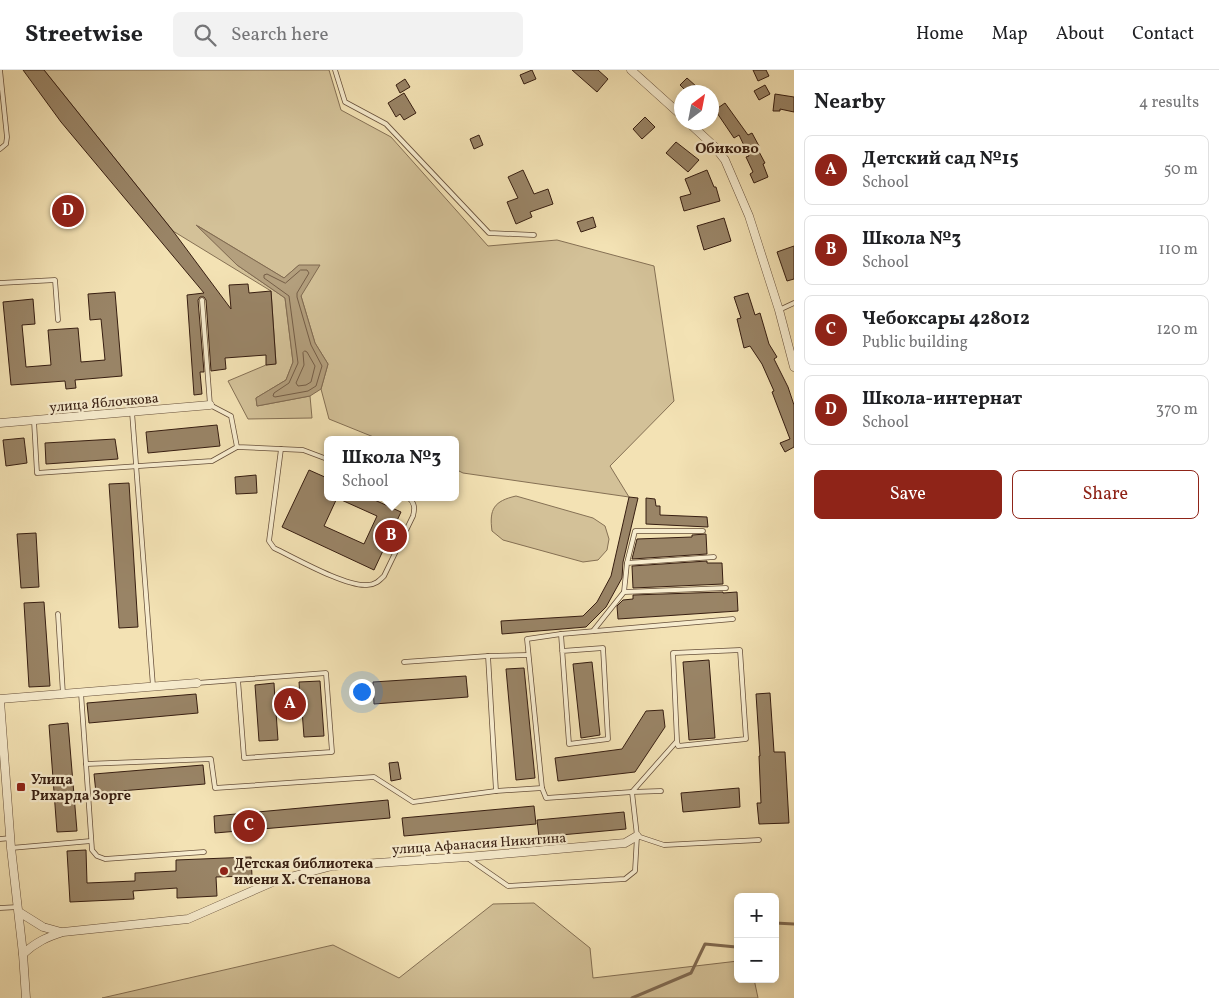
<!DOCTYPE html>
<html lang="en">
<head>
<meta charset="utf-8">
<style>
  body { margin:0; font-family:Vollkorn,serif; background:#f2f2f2; color:#202124 }
  .controls { position:absolute; right:15px; bottom:15px; display:grid; overflow:hidden; border-radius:8px; box-shadow:0 2px 8px #0003 }
  .controls button { width:45px; height:45px; display:grid; place-items:center; padding:0; border:0; border-bottom:1px solid #e0e0e0; background:#fff; color:#202124; font:25px sans-serif }
  .compass { position:absolute; left:674px; top:15px; width:45px; height:45px; border-radius:50%; background:#fff; box-shadow:0 2px 8px #0003; rotate:32deg }
  .you { position:absolute; left:361px; top:621px; width:18px; height:18px; margin:-12px; border:4px solid #fff; border-radius:50%; background:#1a73e8; box-shadow:0 0 0 8px #1a73e833 }
  .badge { display:grid; place-items:center; width:32px; height:32px; border-radius:50%; background:#8f2418; color:#fff; font-size:16px; font-weight:700 }
  .pin { position:absolute; translate:-50% -50%; border:2px solid #fff; box-shadow:0 1px 5px #0006 }
  .popup { position:absolute; left:324px; top:366px; width:135px; height:65px; box-sizing:border-box; display:grid; place-content:center; border-radius:8px; background:#fff; filter:drop-shadow(0 1px 4px #0005); font-size:16px; white-space:nowrap; color:#757577 }
  .popup b { font-size:19px; color:#202124 }
  .popup::after { content:''; position:absolute; left:50%; top:100%; margin-left:-10px; border:10px solid transparent; border-top-color:#fff }
  .list { margin:0; padding:0; list-style:none }
  h2 { display:flex; justify-content:space-between; align-items:center; height:65px; margin:0; padding:0 20px; font-size:21px }
  h2 small { font-size:16px; font-weight:400; color:#757577 }
  .list li { display:grid; grid-template-columns:32px 1fr auto; gap:15px; align-items:center; box-sizing:border-box; height:70px; margin:0 10px 10px; padding:0 10px; border:1px solid #e0e0e0; border-radius:8px }
  .list b { display:block; font-size:19px; white-space:nowrap }
  .list p { margin:0; font-size:16px; white-space:nowrap; color:#757577 }
  .list em { font-size:16px; font-style:normal; color:#757577 }
  .actions { display:flex; gap:10px; padding:15px 20px }
  .actions a { flex:1; padding:11px 0; border:1px solid #8f2418; border-radius:8px; text-align:center; font-size:18px; color:#8f2418 }
  .actions .main { background:#8f2418; color:#fff }
  .icon { flex:none; width:28px; height:28px; fill:none; stroke:currentColor; stroke-width:2; stroke-linecap:round; stroke-linejoin:round }
  .map { position:relative; flex:none; width:794px; height:928px; overflow:hidden }
  header { display:flex; align-items:center; gap:30px; box-sizing:border-box; height:70px; padding:0 25px; background:#fff; border-bottom:1px solid #e0e0e0 }
  header strong { font-size:24px }
  nav { display:flex; gap:28px; margin-inline-start:auto; font-size:18px }
  .search { width:350px; height:45px; background:#f2f2f2; display:flex; align-items:center; gap:12px; box-sizing:border-box; padding:0 18px; border-radius:8px; color:#757577; font-size:19px }
  main { display:flex }
  aside { flex:1; background:#fff }
  .map>svg:first-child { display:block }
  .green { fill:#d3c198; stroke:#857054 }
  .water { fill:#b39f7d; stroke:#816b52 }
  .lines { fill:none; stroke-linecap:round; stroke-linejoin:round }
  .shore { stroke:#755e47; stroke-width:1 }
  .stream { stroke:#816b52; stroke-width:3 }
  .building { fill:#998466; stroke:#371e11; fill-rule:evenodd }
  .service-casing { stroke:#664f3a; stroke-width:5.5 }
  .minor-casing { stroke:#664f3a; stroke-width:9 }
  .service { stroke:#f7ecce; stroke-width:4 }
  .minor { stroke:#f7ecce; stroke-width:8 }
  .poi-dot { fill:#8f2418; stroke:#f7ecce; stroke-width:2 }
  .labels { text-anchor:middle; stroke-width:4.5; stroke-linejoin:round; paint-order:stroke }
  .street-label { font-size:14px; fill:#371e11; stroke:#f7ecce }
  .poi-label { font-size:14px; font-weight:bold; fill:#371e11; stroke:#f7ecce; text-anchor:start }
  .neighbourhood-label { font-size:15px; font-weight:bold; fill:#371e11; stroke:#f7ecce }
</style>
</head>
<body>
<header>
<strong>Streetwise</strong>
<div class="search"><svg class="icon" aria-label="search" viewBox="0 0 24 24"><circle cx="10" cy="10" r="6"/><path d="M15 15l6 6"/></svg>Search here</div>
<nav><a>Home</a><a>Map</a><a>About</a><a>Contact</a></nav>
</header>
<main>
<div class="map">
<svg width="794" height="928" viewBox="0 0 794 928">
  <rect width="100%" height="100%" fill="#f3e2b4"/>
  <filter id="stains"><feTurbulence type="fractalNoise" baseFrequency=".004" numOctaves="4"/><feColorMatrix values="0 0 0 0 .2 0 0 0 0 .09 0 0 0 0 .02 0 0 0 .5 -.17"/></filter>
  <radialGradient id="worn" r=".72"><stop offset=".6" stop-color="#630" stop-opacity="0"/><stop offset="1" stop-color="#630" stop-opacity=".3"/></radialGradient>
  <g class="green">
    <polygon points="44,0 329,0 341,40 391,67 488,176 557,170 654,196 674,331 610,396 629,427 463,403 455,399 455,370 381,370 329,349 321,319 328,294 315,273 301,226 299,195 284,208 198,156 237,195 285,228 293,292 286,310 256,328 257,336 310,326 312,348 248,349 228,311 266,295 276,293 271,221 173,161"/>
    <path d="M516,426L593,448L605,456L609,469L607,480L598,490L583,492L503,470L492,461C489,439 494,431 516,426Z"/>
    <polygon points="534,833 590,878 593,908 738,891 738,909 754,909 758,928 102,928 333,875 399,908 493,834"/>
  </g>
  <polygon class="water" points="196,155 284,208 299,195 320,195 301,226 315,273 328,294 321,319 310,326 257,336 256,328 286,310 293,292 285,228 237,195"/>
  <g class="lines">
    <g class="shore">
      <polygon points="301,200 307,200 309,203 297,223 297,227 311,275 322,296 316,316 308,321 275,327 273,326 274,323 289,313 298,293 289,226 264,208 264,205 267,204 285,213"/>
      <polygon points="305,281 307,282 315,296 311,312 306,315 298,316 296,313 304,295 303,283"/>
    </g>
    <g class="stream">
      <polyline points="775,853 794,854"/>
      <polyline points="632,928 691,903 705,874 736,877 738,876"/>
    </g>
  </g>
  <g class="building">
    <polygon points="23,0 44,0 173,161 231,239 229,215 248,214 249,223 271,221 276,294 266,295 266,285 225,288 226,299 211,301 206,230 204,227 200,227 198,230 204,302 200,302 202,324 194,325 187,225 204,223 61,52"/>
    <polygon points="532,0 536,9 524,14 520,5"/>
    <polygon points="572,0 598,0 608,9 597,22"/>
    <polygon points="753,0 766,0 769,6 758,11"/>
    <polygon points="687,8 697,17 702,22 687,22 680,15"/>
    <polygon points="405,9 410,17 400,23 396,15"/>
    <polygon points="765,15 770,24 759,30 754,21"/>
    <polygon points="404,23 416,43 404,50 400,44 396,47 388,33"/>
    <polygon points="775,24 794,27 794,42 780,39 780,41 773,41"/>
    <polygon points="725,33 748,65 752,63 759,76 757,78 765,93 763,94 768,107 754,113 750,104 753,102 746,87 749,86 739,65 734,68 715,40"/>
    <polygon points="645,47 655,57 642,69 633,59"/>
    <polygon points="479,65 483,75 474,79 470,69"/>
    <polygon points="676,72 699,90 688,102 666,83"/>
    <polygon points="523,100 534,124 548,119 553,134 530,142 532,147 516,154 507,132 518,128 508,107"/>
    <polygon points="707,100 714,117 716,117 720,131 684,141 680,127 691,124 685,109"/>
    <polygon points="593,147 596,157 581,162 577,152"/>
    <polygon points="724,148 731,171 704,180 697,156"/>
    <polygon points="794,176 794,209 787,211 777,182"/>
    <polygon points="115,222 122,306 75,310 76,318 66,319 65,311 11,315 3,232 33,229 35,254 22,255 26,297 51,295 48,260 78,258 81,292 105,290 101,249 90,250 88,224"/>
    <polygon points="748,223 755,245 760,243 769,274 777,287 774,289 788,317 794,335 794,377 785,382 780,373 790,369 772,322 774,321 762,294 750,276 744,278 737,249 741,248 734,227"/>
    <polygon points="217,355 220,376 148,383 146,362"/>
    <polygon points="24,368 27,393 6,396 3,370"/>
    <polygon points="115,369 118,389 46,394 45,373"/>
    <path d="M309,400L327,408V427H368L401,442L374,500L282,457ZM337,428L377,446L364,474L324,456Z"/>
    <polygon points="256,405 257,423 236,424 235,407"/>
    <polygon points="129,413 138,557 119,558 109,414"/>
    <polygon points="629,427 638,428 623,492 622,508 606,537 586,557 502,564 501,551 583,546 597,532 611,506"/>
    <polygon points="646,428 655,429 656,436 660,436 660,445 707,447 708,457 646,454"/>
    <polygon points="36,463 39,517 21,518 17,464"/>
    <polygon points="706,464 707,484 632,489 637,469 692,467 692,465"/>
    <polygon points="707,491 707,493 722,493 723,514 633,518 632,496"/>
    <polygon points="723,522 723,523 737,522 738,541 618,549 617,536 623,530 633,529 633,525"/>
    <polygon points="44,532 50,616 29,617 24,533"/>
    <polygon points="709,590 715,668 689,670 683,592"/>
    <polygon points="592,592 600,665 581,668 573,594"/>
    <polygon points="524,598 535,708 516,710 506,599"/>
    <polygon points="466,606 468,627 374,634 373,612"/>
    <polygon points="320,611 324,666 304,667 302,640 276,642 278,670 259,671 255,615 274,613 275,631 300,629 299,612"/>
    <polygon points="770,623 774,682 785,682 789,753 759,754 757,733 761,733 759,686 760,686 756,624"/>
    <polygon points="196,624 198,643 89,653 87,633"/>
    <polygon points="663,640 665,657 635,702 558,711 555,688 622,679 646,641"/>
    <polygon points="68,653 77,761 57,762 49,655"/>
    <polygon points="398,692 401,709 391,711 389,693"/>
    <polygon points="203,695 205,714 96,723 94,704"/>
    <polygon points="739,718 740,737 683,742 681,723"/>
    <polygon points="388,730 390,748 215,763 214,746"/>
    <polygon points="534,736 536,754 404,766 402,748"/>
    <polygon points="624,742 626,759 539,767 537,750"/>
    <polygon points="86,780 87,813 135,811 135,803 176,801 176,790 251,787 252,806 216,807 217,826 177,828 177,818 133,821 134,829 70,832 67,781"/>
  </g>
  <g class="lines">
    <defs>
      <g id="service">
        <polyline points="335,0 345,32 386,54 489,163 534,165"/>
        <polyline points="0,79 6,74 7,67 0,0"/>
        <polyline points="0,213 55,210 58,250"/>
        <polyline points="202,230 210,335 231,346 237,377 303,380 327,389"/>
        <polyline points="779,240 794,233"/>
        <polyline points="132,342 153,616"/>
        <polyline points="34,351 37,403 212,391 237,377"/>
        <path d="M281,379L269,471L274,478C295,488 346,517 367,515C375,515 379,511 384,506L413,446C415,438 415,433 408,427"/>
        <polyline points="627,493 635,461 703,461"/>
        <polyline points="624,522 627,493 714,487"/>
        <polyline points="58,544 63,624"/>
        <polyline points="593,561 624,522 726,518"/>
        <polyline points="561,564 569,674 608,669 603,578 562,581"/>
        <polyline points="488,586 496,721"/>
        <polyline points="404,592 488,586 528,585"/>
        <polyline points="197,613 326,603 332,682 244,688 238,610"/>
        <polyline points="81,623 86,694 211,689 215,718 374,707 413,732 496,721 542,718 546,728 632,722 637,766 635,801 625,809 508,816 469,789"/>
        <polyline points="86,694 92,780 97,786 105,789 204,782"/>
        <polyline points="542,718 527,569 561,564 733,549"/>
        <polyline points="632,722 677,671 673,583 740,580 746,669 678,676 677,671"/>
        <polyline points="632,722 661,721"/>
        <polyline points="637,766 664,775 759,770"/>
        <polyline points="0,769 11,768"/>
        <polyline points="11,778 91,771"/>
        <polyline points="0,838 18,837"/>
      </g>
      <g id="minor">
        <polyline points="631,0 682,46"/>
        <polyline points="688,52 715,77 725,90 749,146 779,240 794,297"/>
        <polyline points="0,353 210,335"/>
        <polyline points="0,629 197,613"/>
        <polyline points="0,631 11,778 23,884 26,928"/>
        <polyline points="19,842 43,857 61,862"/>
        <path d="M23,884C36,872 47,867 63,862L188,849L275,811L332,796L467,787L625,773L637,766"/>
      </g>
    </defs>
    <use href="#service" class="service-casing"/>
    <use href="#minor" class="minor-casing"/>
    <use href="#service" class="service"/>
    <use href="#minor" class="minor"/>
  </g>
  <g class="poi-dot">
    <rect x="16" y="712" width="10" height="10" rx="2.5"/>
    <circle cx="224" cy="801" r="5"/>
  </g>
  <g class="labels">
    <g class="street-label">
      <text transform="translate(104 332) rotate(-5)" y="5">улица Яблочкова</text>
      <text transform="translate(479 773) rotate(-4)" y="5">улица Афанасия Никитина</text>
    </g>
    <g class="poi-label">
      <text x="31" y="714">Улица<tspan x="31" dy="16">Рихарда Зорге</tspan></text>
      <text x="234" y="798">Детская библиотека<tspan x="234" dy="16">имени Х. Степанова</tspan></text>
    </g>
    <g class="neighbourhood-label">
      <text x="727" y="83">Обиково</text>
    </g>
  </g>
  <rect width="100%" height="100%" filter="url(#stains)"/>
  <rect width="100%" height="100%" fill="url(#worn)"/>
</svg>
<div class="controls">
<button>+</button>
<button>−</button>
</div>
<svg class="compass" viewBox="-18 -18 36 36"><path d="M0-13l5 13h-10z" fill="#e53935"/><path d="M0 13l5-13h-10z" fill="#757577"/></svg>
<div class="you"></div>
<div class="pin badge" style="left:290px;top:634px">A</div>
<div class="pin badge" style="left:391px;top:466px">B</div>
<div class="popup"><b>Школа №3</b>School</div>
<div class="pin badge" style="left:249px;top:756px">C</div>
<div class="pin badge" style="left:68px;top:141px">D</div>
</div>
<aside>
<h2>Nearby<small>4 results</small></h2>
<ul class="list">
<li><span class="badge">A</span><div><b>Детский сад №15</b><p>School</p></div><em>50 m</em></li>
<li><span class="badge">B</span><div><b>Школа №3</b><p>School</p></div><em>110 m</em></li>
<li><span class="badge">C</span><div><b>Чебоксары 428012</b><p>Public building</p></div><em>120 m</em></li>
<li><span class="badge">D</span><div><b>Школа-интернат</b><p>School</p></div><em>370 m</em></li>
</ul>
<div class="actions"><a class="main">Save</a><a>Share</a></div>
</aside>
</main>
</body>
</html>
